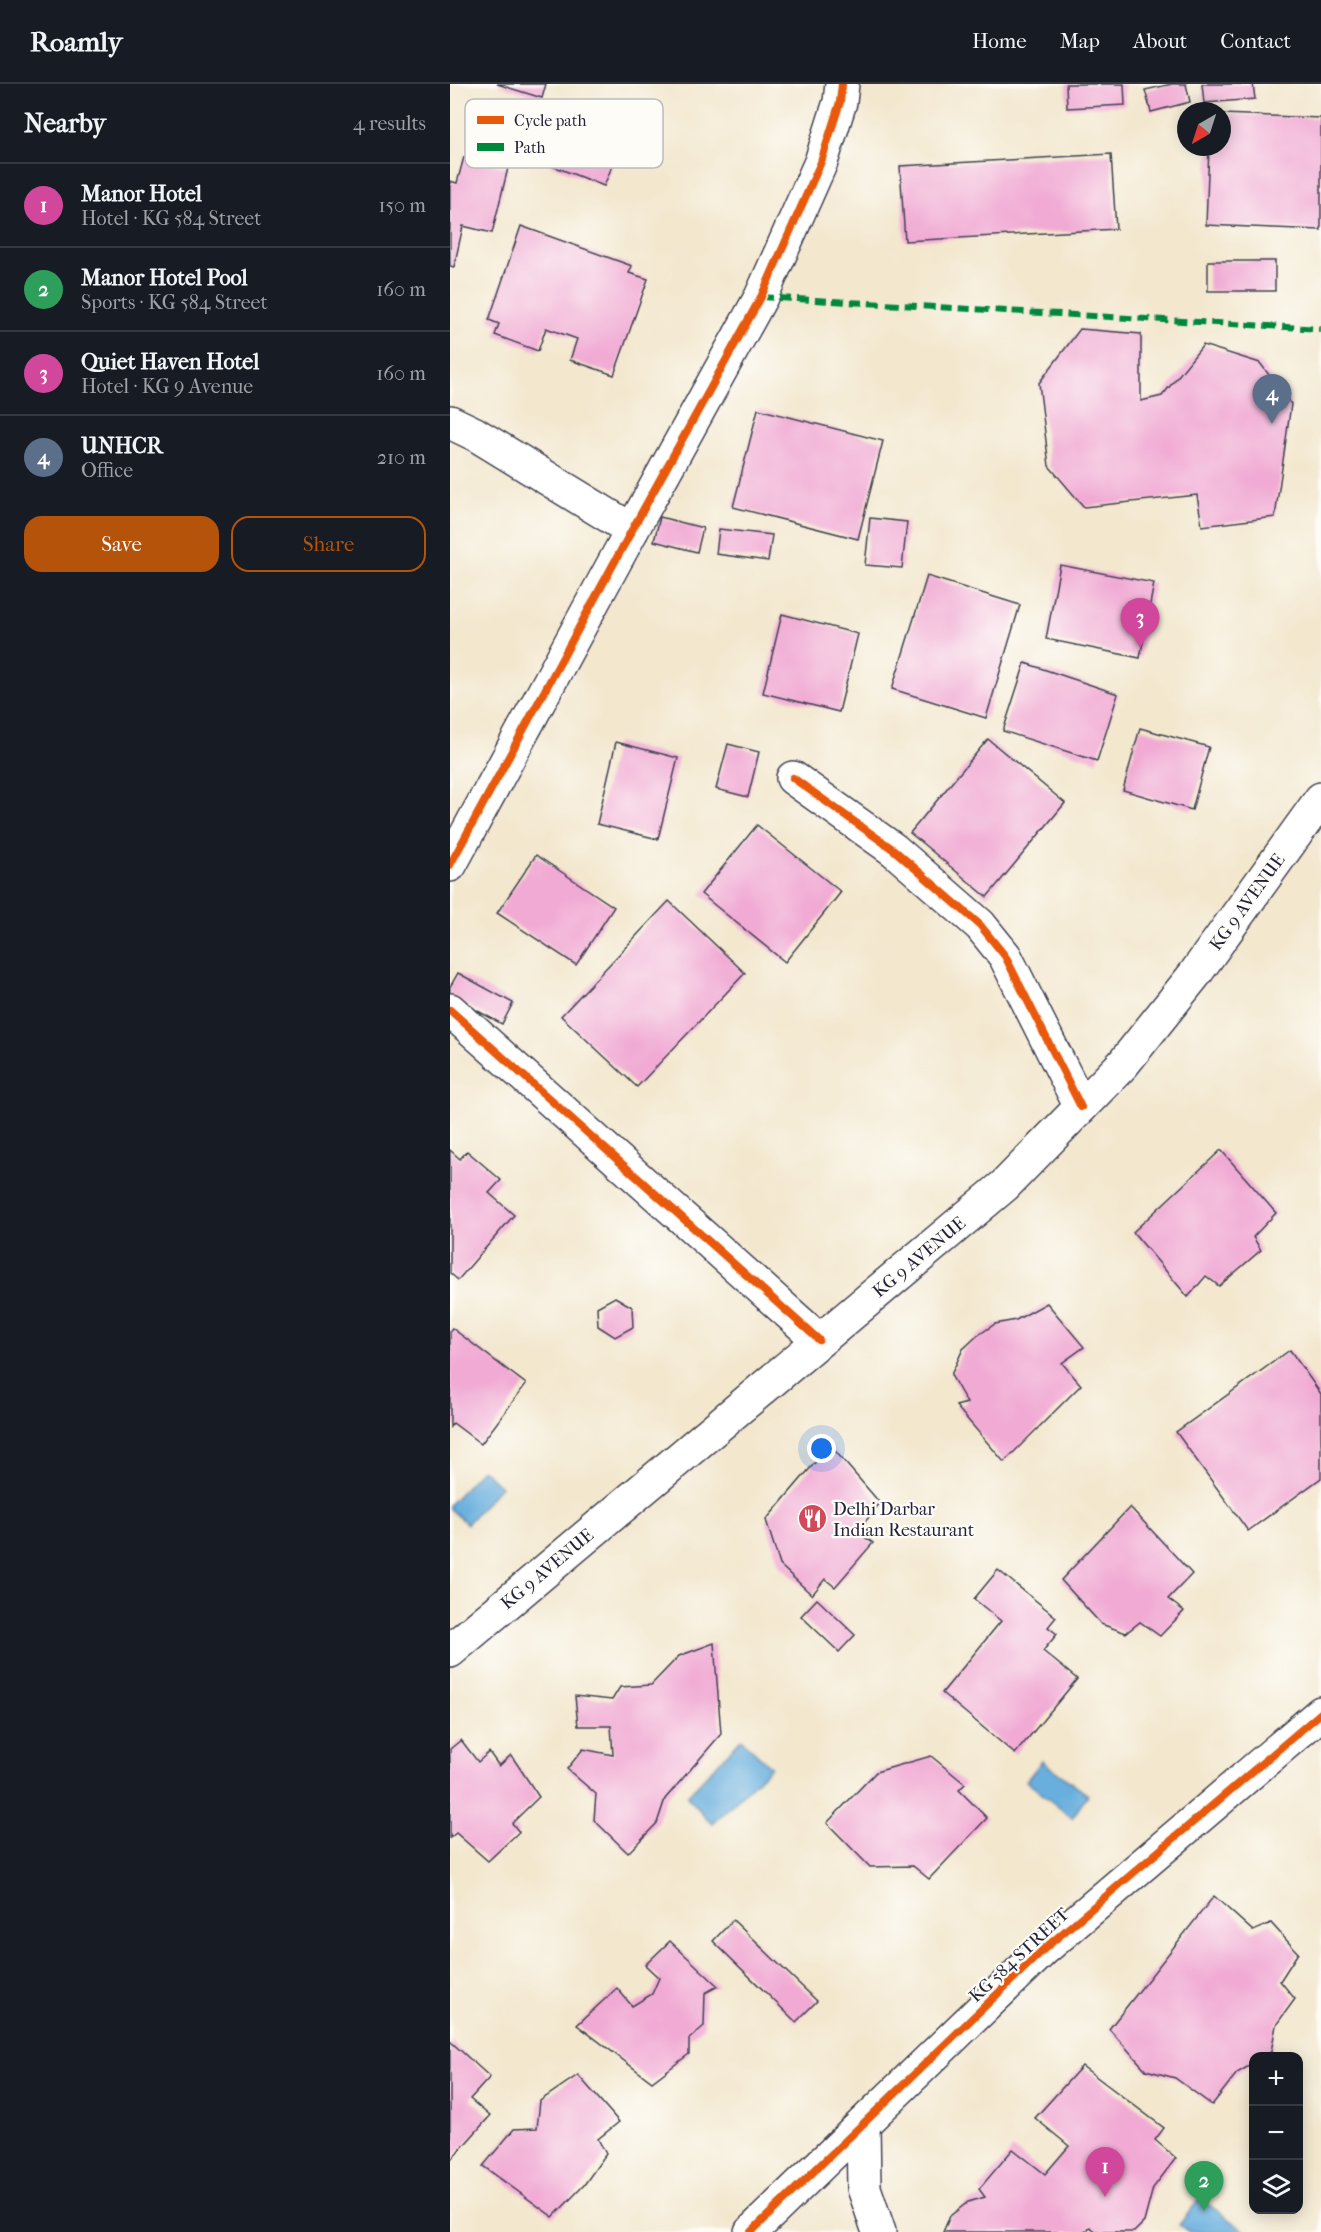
<!DOCTYPE html>
<html lang="en">
<head>
<meta charset="utf-8">
<style>
  body { margin:0; font-family:"IM FELL French Canon",serif; background:#242831; color:#f1f3f6 }
  .controls { position:absolute; right:18px; bottom:18px; display:grid; overflow:hidden; border-radius:12px; box-shadow:0 3px 15px #0003 }
  .controls button { width:54px; height:54px; display:grid; place-items:center; padding:0; border:0; border-bottom:2px solid #363941; background:#171b24; color:#f1f3f6; font:30px sans-serif }
  .compass { position:absolute; left:727px; top:18px; width:54px; height:54px; border-radius:50%; background:#171b24; box-shadow:0 3px 15px #0003; rotate:219deg }
  .you { position:absolute; left:372px; top:1365px; width:21px; height:21px; margin:-15px; border:4px solid #fff; border-radius:50%; background:#1a73e8; box-shadow:0 0 0 9px #1a73e833 }
  .badge { display:grid; place-items:center; width:39px; height:39px; border-radius:50%; background:#b45309; color:#fff; font-size:20px; font-weight:700 }
  .pin { position:absolute; translate:-50% -50px; filter:drop-shadow(0 2px 3px #0008) }
  .pin::after { content:''; position:absolute; top:32px; width:21px; height:18px; background:inherit; clip-path:polygon(0 0,100% 0,50% 100%) }
  .list { margin:0; padding:0; list-style:none }
  h2 { display:flex; justify-content:space-between; align-items:center; height:78px; margin:0; padding:0 24px; font-size:26px }
  h2 small { font-size:20px; font-weight:400; color:#9ea1a6 }
  .list li { display:grid; grid-template-columns:39px 1fr auto; gap:18px; align-items:center; box-sizing:border-box; height:84px; padding:0 24px; border-top:2px solid #363941 }
  .list b { display:block; font-size:22px; white-space:nowrap }
  .list p { margin:0; font-size:20px; white-space:nowrap; color:#9ea1a6 }
  .list em { font-size:20px; font-style:normal; color:#9ea1a6 }
  .actions { display:flex; gap:12px; padding:18px 24px }
  .actions a { flex:1; padding:14px 0; border:2px solid #b45309; border-radius:18px; text-align:center; font-size:21px; color:#b45309 }
  .actions .main { background:#b45309; color:#fff }
  .icon { flex:none; width:33px; height:33px; fill:none; stroke:currentColor; stroke-width:2; stroke-linecap:round; stroke-linejoin:round }
  .map { position:relative; flex:none; width:871px; height:2148px; overflow:hidden }
  header { display:flex; align-items:center; gap:36px; box-sizing:border-box; height:84px; padding:0 30px; background:#171b24; border-bottom:2px solid #363941 }
  header strong { font-size:28px }
  nav { display:flex; gap:33px; margin-inline-start:auto; font-size:21px }
  main { display:flex }
  aside { flex:1; background:#171b24 }
  .map>svg:first-child { display:block }
  .water { fill:#67afde; stroke:#44688c; stroke-width:1.5 }
  .building { fill:#f1aad4 }
  .lines { fill:none; stroke-linecap:round; stroke-linejoin:round }
  .minor-casing { stroke:#414051; stroke-width:36 }
  .major-casing { stroke:#414051; stroke-width:36 }
  .minor { stroke:#fff; stroke-width:33 }
  .major { stroke:#fff; stroke-width:33 }
  .quiet { stroke:#00873e; stroke-width:6; stroke-dasharray:12 6; stroke-linecap:butt }
  .cycleway-casing { stroke:#fdfcf7; stroke-width:11 }
  .cycleway { stroke:#e8590c; stroke-width:8 }
  .labels { text-anchor:middle; stroke-width:4.5; stroke-linejoin:round; paint-order:stroke }
  .street-label { font-size:18px; fill:#22223b; stroke:#fdfcf7 }
  .poi-label { font-size:18px; fill:#22223b; stroke:#fdfcf7; text-anchor:start }
  .key { fill:#fdfcf7; stroke:#bbbbbf; stroke-width:1.5 }
  .key-label { font-size:16px; fill:#22223b }
</style>
</head>
<body>
<header>
<strong>Roamly</strong>
<nav><a>Home</a><a>Map</a><a>About</a><a>Contact</a></nav>
</header>
<main>
<aside>
<h2>Nearby<small>4 results</small></h2>
<ul class="list">
<li><span class="badge" style="background:#d1479c">1</span><div><b>Manor Hotel</b><p>Hotel · KG 584 Street</p></div><em>150 m</em></li>
<li><span class="badge" style="background:#2e9e5b">2</span><div><b>Manor Hotel Pool</b><p>Sports · KG 584 Street</p></div><em>160 m</em></li>
<li><span class="badge" style="background:#d1479c">3</span><div><b>Quiet Haven Hotel</b><p>Hotel · KG 9 Avenue</p></div><em>160 m</em></li>
<li><span class="badge" style="background:#5c6f8a">4</span><div><b>UNHCR</b><p>Office</p></div><em>210 m</em></li>
</ul>
<div class="actions"><a class="main">Save</a><a>Share</a></div>
</aside>
<div class="map">
<svg width="871" height="2148" viewBox="0 0 871 2148">
  <rect width="100%" height="100%" fill="#fdfcf7"/>
  <filter id="ink" filterUnits="userSpaceOnUse"><feTurbulence type="fractalNoise" baseFrequency=".0167" numOctaves="2"/><feDisplacementMap in="SourceGraphic" scale="12" xChannelSelector="R" yChannelSelector="G"/><feConvolveMatrix kernelMatrix="1 2 1 2 8 2 1 2 1" color-interpolation-filters="sRGB"/></filter>
  <filter id="wash" filterUnits="userSpaceOnUse"><feTurbulence type="fractalNoise" baseFrequency=".008" numOctaves="4" result="noise"/><feDisplacementMap in="SourceGraphic" scale="24" xChannelSelector="R" yChannelSelector="G"/><feGaussianBlur stdDeviation="1.35" result="paint"/><feColorMatrix in="noise" values="0 0 0 0 0 0 0 0 0 0 0 0 0 0 0 0 0 1.4 0 .05"/><feComposite in="paint" operator="in"/></filter>
  <g filter="url(#wash)">
    <rect width="100%" height="100%" fill="#f3e7ce"/>
    <g class="water">
      <polygon points="32,1385 51,1402 17,1440 0,1425 0,1420"/>
      <polygon points="291,1655 321,1683 262,1740 237,1712"/>
      <polygon points="592,1677 638,1711 622,1734 576,1697"/>
      <polygon points="750,2114 796,2148 739,2148 729,2141"/>
    </g>
    <g id="blocks">
      <g class="building">
        <polygon points="47,0 96,0 92,14"/>
        <polygon points="616,0 674,0 675,21 617,24"/>
        <polygon points="722,0 736,0 740,18 701,28 695,6"/>
        <polygon points="752,0 803,0 805,15 754,19"/>
        <polygon points="772,30 871,34 871,146 756,141 759,63 772,63"/>
        <polygon points="113,48 167,70 154,102 100,81"/>
        <polygon points="661,70 666,145 455,157 450,82"/>
        <polygon points="14,73 58,84 42,149 13,142 4,183 0,182 0,97 7,99"/>
        <polygon points="71,142 182,182 179,189 198,195 164,291 120,276 127,255 96,244 88,267 45,251 49,240 39,236"/>
        <rect x="758" y="177" width="67" height="30"/>
        <polygon points="630,245 691,250 691,317 712,312 753,261 810,279 841,320 825,433 752,442 747,411 634,423 599,382 589,299"/>
        <polygon points="308,325 433,357 408,455 283,423"/>
        <polygon points="210,433 253,444 247,468 204,457"/>
        <polygon points="420,434 457,438 452,484 415,481"/>
        <polygon points="269,445 322,451 318,477 266,470"/>
        <polygon points="610,481 704,499 690,574 596,555"/>
        <polygon points="477,492 570,521 536,634 442,605"/>
        <polygon points="332,530 408,550 389,628 313,609"/>
        <polygon points="575,579 668,610 647,677 553,647"/>
        <polygon points="690,644 759,663 742,726 673,706"/>
        <polygon points="538,655 615,719 537,813 460,749"/>
        <polygon points="166,658 228,674 208,755 147,740"/>
        <polygon points="278,660 309,668 298,713 266,705"/>
        <polygon points="307,741 391,808 335,878 251,810"/>
        <polygon points="86,771 164,823 126,881 47,829"/>
        <polygon points="219,817 295,889 187,1003 111,932"/>
        <polygon points="8,889 63,919 52,940 0,912 0,903"/>
        <polygon points="0,1066 10,1075 17,1067 51,1096 39,1109 64,1131 8,1196 0,1189"/>
        <polygon points="771,1066 826,1129 803,1153 811,1166 769,1202 756,1192 738,1213 683,1148"/>
        <polygon points="165,1213 182,1223 183,1243 165,1253 148,1242 147,1223"/>
        <polygon points="597,1219 634,1263 612,1279 631,1301 554,1378 506,1322 517,1319 501,1291 513,1265 527,1252 545,1240 566,1236"/>
        <polygon points="2,1244 76,1300 31,1360 3,1339 0,1343 0,1247"/>
        <polygon points="840,1266 871,1310 871,1394 798,1447 726,1348"/>
        <polygon points="380,1361 430,1419 407,1448 423,1459 385,1503 375,1495 362,1511 330,1481 316,1436"/>
        <polygon points="680,1423 742,1490 718,1515 734,1527 710,1552 690,1538 676,1549 651,1540 611,1496"/>
        <polygon points="548,1486 606,1533 598,1543 607,1550 593,1567 627,1595 565,1670 492,1609 551,1537 524,1515"/>
        <polygon points="367,1515 405,1551 389,1568 351,1532"/>
        <polygon points="264,1559 271,1650 215,1715 207,1739 178,1769 144,1736 146,1710 117,1685 133,1665 163,1671 161,1642 128,1642 125,1612 162,1616 170,1603 201,1601 229,1572"/>
        <polygon points="11,1656 28,1678 39,1668 49,1682 61,1671 89,1713 62,1739 69,1748 38,1777 6,1749 0,1754 0,1665"/>
        <polygon points="481,1672 515,1700 509,1706 537,1734 479,1795 463,1782 420,1783 377,1739 426,1688"/>
        <polygon points="764,1812 803,1847 821,1839 848,1869 830,1897 845,1915 826,1941 821,1968 814,1972 804,1972 804,1979 787,1989 762,2021 725,1994 696,1986 659,1945"/>
        <polygon points="283,1836 367,1917 346,1938 263,1857"/>
        <polygon points="220,1857 268,1902 255,1909 254,1942 239,1955 239,1970 202,1998 127,1941 167,1904 182,1922 202,1910 209,1894 195,1881"/>
        <polygon points="0,1957 40,1993 20,2015 40,2032 0,2077"/>
        <polygon points="632,1982 714,2044 705,2056 726,2074 703,2104 694,2138 684,2148 647,2148 640,2143 635,2148 493,2148 500,2132 518,2118 535,2113 529,2105 563,2065 595,2090 619,2062 585,2034"/>
        <polygon points="128,1991 169,2038 148,2055 156,2070 134,2101 103,2133 33,2082 64,2045 87,2044 90,2017"/>
      </g>
    </g>
  </g>
  <g filter="url(#ink)">
    <use href="#blocks" fill-opacity="0" stroke="#414051" stroke-width="1.5"/>
    <g class="lines">
      <defs>
        <g id="minor">
          <polyline points="0,338 25,350 182,446"/>
          <polyline points="343,694 444,766 530,841 555,872 631,1023"/>
          <polyline points="0,781 182,446 311,213 371,78 390,18 392,0"/>
          <polyline points="0,926 369,1256"/>
          <polyline points="413,2040 414,2104 429,2148"/>
          <polyline points="301,2148 594,1865 871,1629"/>
        </g>
        <polyline id="major" points="0,1567 555,1101 673,980 745,890 871,715"/>
      </defs>
      <use href="#minor" class="minor-casing"/>
      <use href="#major" class="major-casing"/>
      <use href="#minor" class="minor"/>
      <use href="#major" class="major"/>
      <polyline class="quiet" points="311,213 871,245"/>
      <defs>
        <g id="cycleway">
          <polyline points="343,694 444,766 530,841 555,872 631,1023"/>
          <polyline points="0,781 182,446 311,213 371,78 390,18 392,0"/>
          <polyline points="0,926 369,1256"/>
          <polyline points="301,2148 594,1865 871,1629"/>
        </g>
      </defs>
      <use href="#cycleway" class="cycleway-casing"/>
      <use href="#cycleway" class="cycleway"/>
    </g>
  </g>
  <defs>
    <symbol id="restaurant-disc" viewBox="-11 -11 22 22"><circle r="9.5" fill="#d1495b" stroke="#fdfcf7"/><path d="M-5-6h1v4h1v-4h1v4h1v-4h1v5L-1.5 .5V6h-2V.5L-5-1ZM5-6V6H3V1.5H1.5Q1.5-4 5-6Z" fill="#fff"/></symbol>
  </defs>
  <g fill-rule="evenodd">
    <use href="#restaurant-disc" x="346" y="1418" width="33" height="33"/>
  </g>
  <g class="labels">
    <g class="street-label">
      <text transform="translate(797 818) rotate(-54)" y="6">KG 9 AVENUE</text>
      <text transform="translate(469 1173) rotate(-40)" y="6">KG 9 AVENUE</text>
      <text transform="translate(97 1485) rotate(-40)" y="6">KG 9 AVENUE</text>
      <text transform="translate(569 1871) rotate(-43)" y="6">KG 584 STREET</text>
    </g>
    <g class="poi-label">
      <text x="383" y="1431">Delhi Darbar<tspan x="383" dy="21">Indian Restaurant</tspan></text>
    </g>
  </g>
  <rect x="15" y="15" width="198" height="69" rx="9" class="key"/>
  <rect x="27" y="32" width="27" height="8" fill="#e8590c"/>
  <rect x="27" y="59" width="27" height="8" fill="#00873e"/>
  <g class="key-label">
    <text x="64" y="42">Cycle path</text>
    <text x="64" y="69">Path</text>
  </g>
</svg>
<div class="controls">
<button>+</button>
<button>−</button>
<button><svg class="icon" aria-label="layers" viewBox="0 0 24 24"><path d="M12 4l9 5-9 5-9-5zM3 14l9 5 9-5"/></svg></button>
</div>
<svg class="compass" viewBox="-18 -18 36 36"><path d="M0-13l5 13h-10z" fill="#e53935"/><path d="M0 13l5-13h-10z" fill="#9ea1a6"/></svg>
<div class="you"></div>
<div class="pin badge" style="left:655px;top:2113px;background:#d1479c">1</div>
<div class="pin badge" style="left:754px;top:2127px;background:#2e9e5b">2</div>
<div class="pin badge" style="left:690px;top:564px;background:#d1479c">3</div>
<div class="pin badge" style="left:822px;top:340px;background:#5c6f8a">4</div>
</div>
</main>
</body>
</html>
